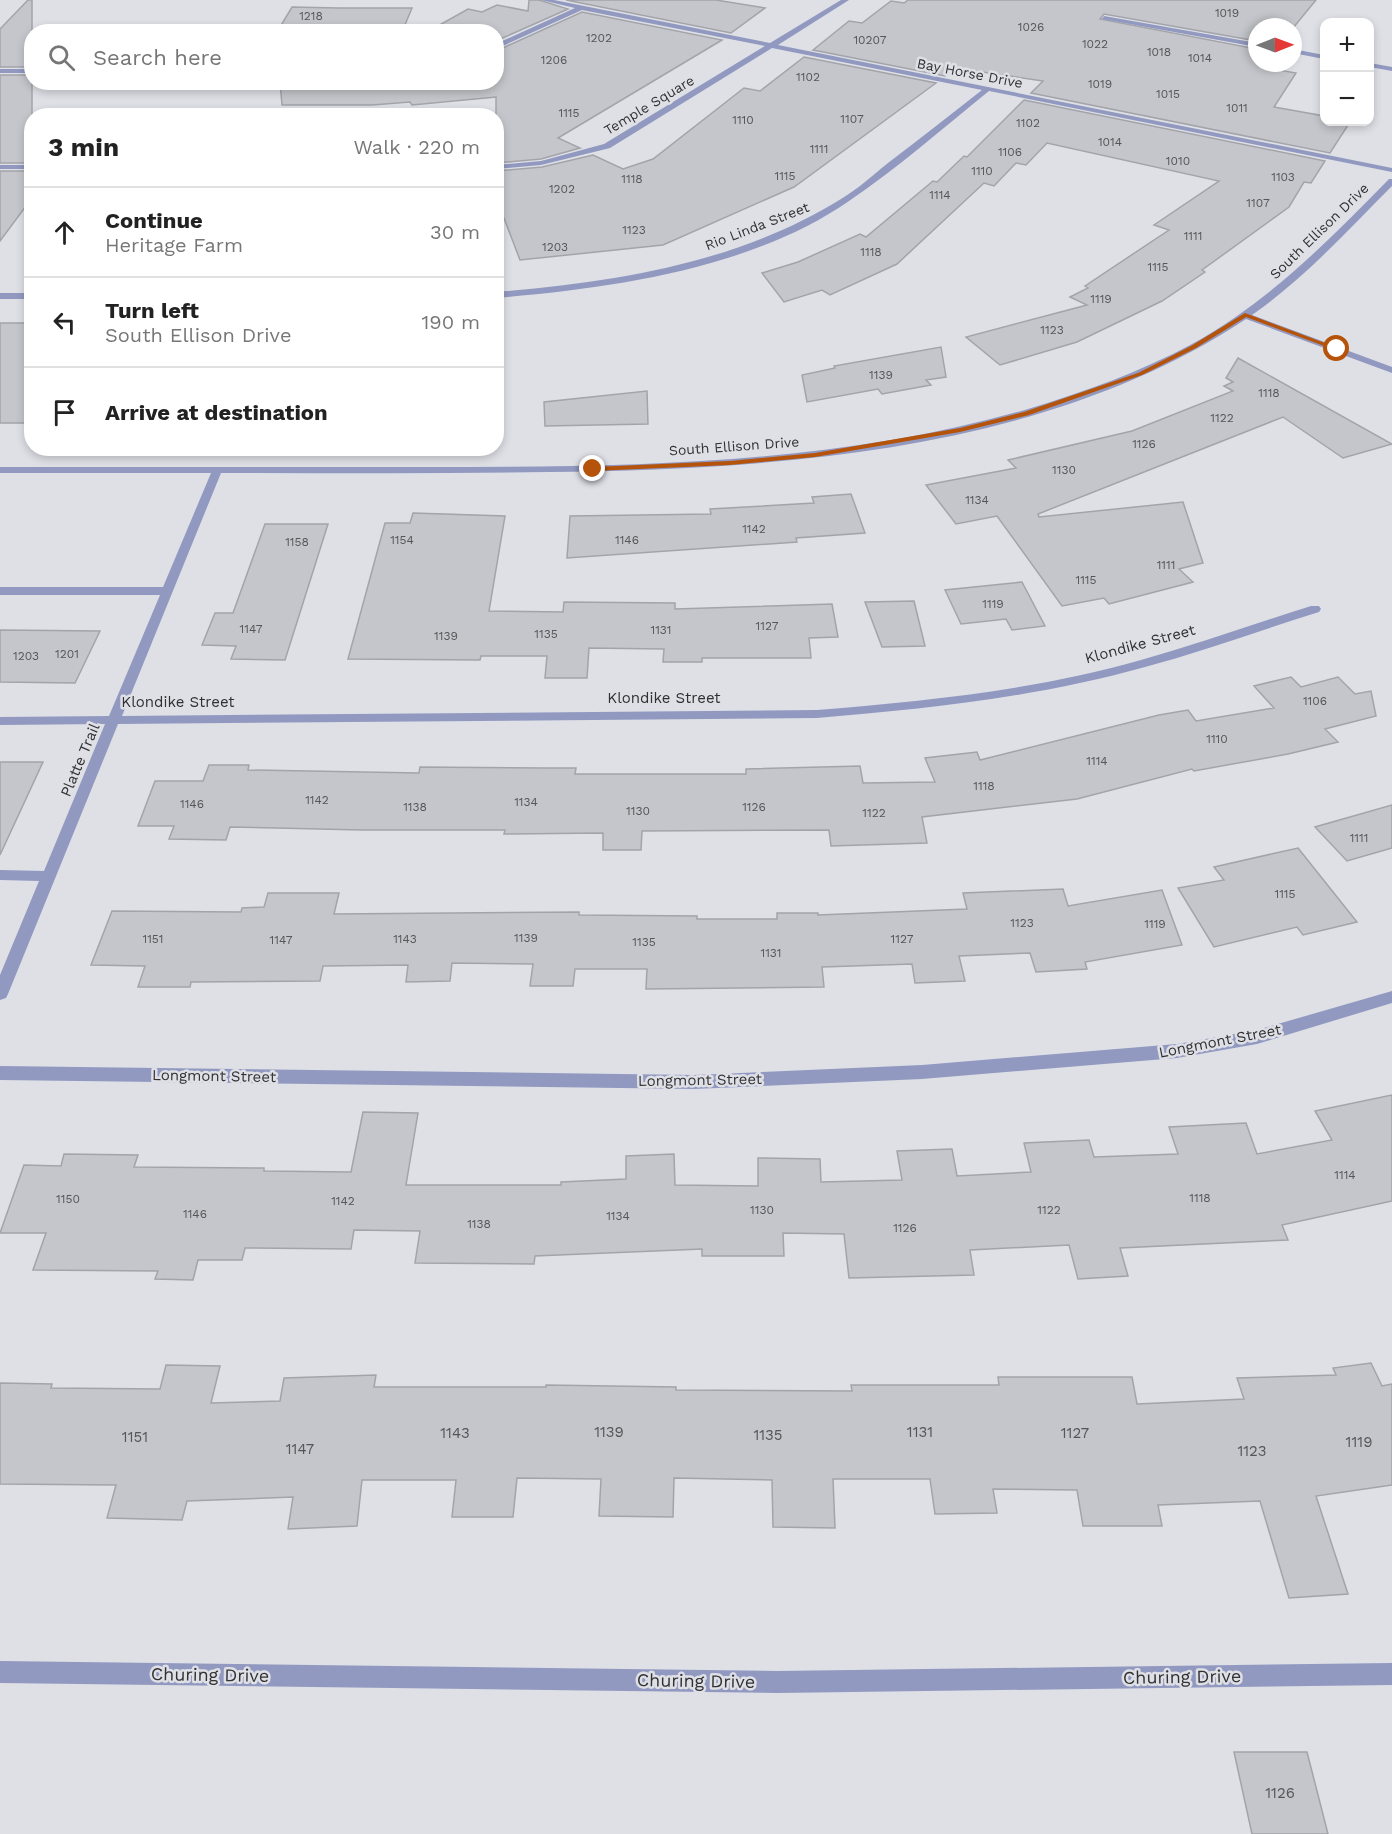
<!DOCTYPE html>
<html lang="en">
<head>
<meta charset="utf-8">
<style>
  body { margin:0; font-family:"Work Sans",sans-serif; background:#f2f2f2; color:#222 }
  .controls { position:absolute; right:18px; top:18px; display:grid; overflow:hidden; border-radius:12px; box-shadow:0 3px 9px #0003 }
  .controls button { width:54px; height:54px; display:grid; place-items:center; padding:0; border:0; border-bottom:2px solid #e0e0e0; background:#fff; color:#222; font:30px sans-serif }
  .compass { position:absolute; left:1248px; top:18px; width:54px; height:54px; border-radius:50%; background:#fff; box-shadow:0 3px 9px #0003; rotate:89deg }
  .stop { position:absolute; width:18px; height:18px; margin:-14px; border:4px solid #b45309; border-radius:50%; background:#fff }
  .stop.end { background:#b45309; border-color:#fff; box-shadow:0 2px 6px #0008 }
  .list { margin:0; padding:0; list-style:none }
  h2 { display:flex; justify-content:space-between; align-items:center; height:78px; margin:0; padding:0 24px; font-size:26px }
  h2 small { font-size:20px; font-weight:400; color:#767676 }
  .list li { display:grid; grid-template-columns:39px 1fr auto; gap:18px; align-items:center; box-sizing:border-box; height:90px; padding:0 24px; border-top:2px solid #e0e0e0 }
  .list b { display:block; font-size:22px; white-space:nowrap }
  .list p { margin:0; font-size:20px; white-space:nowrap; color:#767676 }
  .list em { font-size:20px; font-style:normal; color:#767676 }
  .icon { flex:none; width:33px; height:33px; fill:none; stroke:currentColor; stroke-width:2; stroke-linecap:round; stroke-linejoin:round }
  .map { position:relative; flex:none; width:1392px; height:1834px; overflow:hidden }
  .search { position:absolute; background:#fff; box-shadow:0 3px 9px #0003; left:24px; top:24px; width:480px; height:66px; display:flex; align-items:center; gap:15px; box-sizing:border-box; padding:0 21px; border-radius:24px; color:#767676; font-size:22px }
  .panel { position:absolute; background:#fff; box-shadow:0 3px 9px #0003; left:24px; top:108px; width:480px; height:348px; border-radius:24px }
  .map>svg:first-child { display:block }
  .building { fill:#c4c6cb; stroke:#a3a4aa; stroke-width:1.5 }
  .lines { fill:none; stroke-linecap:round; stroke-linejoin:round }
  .minor { fill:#9299c0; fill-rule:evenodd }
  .route { fill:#b45309 }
  .labels { text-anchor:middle; stroke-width:5; stroke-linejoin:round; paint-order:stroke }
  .number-label { font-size:12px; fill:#565659 }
  .far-street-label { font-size:14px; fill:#313133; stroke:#dee0e6 }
  .street-label { font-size:15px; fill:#313133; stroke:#dee0e6 }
  .near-number-label { font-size:15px; fill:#565659 }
  .near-street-label { font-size:18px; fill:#313133; stroke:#dee0e6 }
</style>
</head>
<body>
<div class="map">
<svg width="1392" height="1834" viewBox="0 0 1392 1834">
  <rect width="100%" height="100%" fill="#dee0e6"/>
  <g class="building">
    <polygon points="28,0 32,0 32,67 0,67 0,29"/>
    <polygon points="529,0 539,0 568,9 496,41 496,32 427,32 468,9 482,12 497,5 528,11"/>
    <polygon points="566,0 716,0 765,8 731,33"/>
    <polygon points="908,0 1316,0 1293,28 1257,27 1257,41 1104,14 1100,19 1257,49 1257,63 1265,63 1262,67 1296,73 1274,107 1324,116 1324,122 1350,122 1330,153 1031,93 1043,81 955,68 945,76 813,50 849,21 862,23 891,1 904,3"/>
    <polygon points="292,7 339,8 412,8 402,32 277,32"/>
    <polygon points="582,12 722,40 558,138 580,148 541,159 496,163 496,97 412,105 410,102 372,105 282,105 280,82 496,82 496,51"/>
    <polygon points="804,57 936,83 794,187 663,245 520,260 502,213 496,213 496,171 542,167 593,155 623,169 653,159 744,88 760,91"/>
    <rect x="0" y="75" width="32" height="88"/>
    <polygon points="1024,100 1325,161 1311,183 1304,182 1289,207 1202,270 1205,272 1162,301 1077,342 1000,365 966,337 1087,305 1070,297 1088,288 1085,286 1169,230 1154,225 1219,181 1047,143 1026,165 1016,163 994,186 984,183 897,264 830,295 822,290 784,302 762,273 798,262 860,234 866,237 933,181 937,182 964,156 967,157"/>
    <polygon points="0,171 32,171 32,198 0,241"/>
    <rect x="0" y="323" width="32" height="100"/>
    <polygon points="941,347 946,377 926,380 931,385 882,394 878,389 807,402 802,375 835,368 834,366"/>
    <polygon points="1238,358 1392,444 1343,458 1283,417 1038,514 1039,517 1183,502 1203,563 1179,569 1193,582 1109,604 1104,598 1062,606 997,516 956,524 926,485 1016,468 1008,460 1132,431 1233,391 1224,386 1233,382 1226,378"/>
    <polygon points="647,391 648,424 545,426 544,402"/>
    <polygon points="851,494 865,533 796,538 797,542 567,558 570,516 711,514 710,509 814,503 812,497"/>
    <polygon points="413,513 505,516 489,611 563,612 564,602 675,603 675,609 832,604 838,637 809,638 811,658 702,658 702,662 663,662 664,649 589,648 587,678 545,678 547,656 481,656 480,660 348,659 385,523 410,523"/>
    <polygon points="265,524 328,524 285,660 231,659 236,646 202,645 215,613 233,613"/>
    <polygon points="1022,582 1045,626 1012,630 1006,619 961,624 945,590"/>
    <polygon points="914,601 925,646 882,647 865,602"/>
    <polygon points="0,630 100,631 75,683 0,682"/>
    <polygon points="1291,677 1301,687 1338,677 1355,694 1371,691 1376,716 1325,729 1338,742 1288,754 1194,771 1192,769 1077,799 922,817 927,843 831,846 829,830 642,831 641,850 603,850 603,833 504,834 505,830 362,830 230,827 226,840 169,839 174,826 138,826 155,781 203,781 209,765 249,765 248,770 419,773 420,767 545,768 576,768 575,774 746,774 746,769 860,766 863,783 935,782 925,758 977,752 980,760 1159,715 1188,710 1196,721 1274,708 1254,686"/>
    <polygon points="0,762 43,762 0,855"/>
    <polygon points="1392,805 1392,848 1347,861 1315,827"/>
    <polygon points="1298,848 1357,922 1303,935 1297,927 1214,947 1178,888 1224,880 1214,867"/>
    <polygon points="1063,889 1068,906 1162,890 1182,945 1085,962 1087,969 1036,972 1030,953 959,956 965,981 915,983 912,964 822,967 824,987 646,989 647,969 575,969 573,986 530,986 533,964 452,963 450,981 406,982 408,965 323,966 320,981 191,982 190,987 138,987 145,966 91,965 112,911 241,912 242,908 264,907 268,893 339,893 334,914 579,912 579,915 697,916 697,919 777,919 777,913 818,913 818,915 967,909 963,893"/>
    <polygon points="1392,1095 1392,1201 1282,1225 1288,1240 1120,1248 1128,1276 1078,1279 1069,1245 970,1250 974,1275 849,1278 844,1234 783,1233 784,1256 702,1256 702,1249 535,1256 534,1264 415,1263 420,1231 354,1230 351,1249 245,1248 242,1260 198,1260 193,1280 155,1279 158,1271 33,1270 46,1233 0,1233 24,1165 61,1166 64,1154 138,1155 134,1167 264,1168 264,1171 351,1172 363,1112 418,1113 406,1185 561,1185 561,1182 626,1179 626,1156 674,1154 675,1185 758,1186 758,1158 820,1159 821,1182 902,1180 897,1151 952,1149 957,1176 1031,1172 1024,1143 1089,1140 1094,1157 1178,1154 1169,1127 1246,1123 1257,1154 1332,1140 1315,1111"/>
    <polygon points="1371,1363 1382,1386 1392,1384 1392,1485 1316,1496 1348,1594 1289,1598 1260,1501 1158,1505 1162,1526 1083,1526 1077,1490 993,1489 997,1513 935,1514 930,1479 833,1479 835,1528 773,1527 772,1480 674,1478 673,1517 599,1516 601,1479 517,1478 513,1517 452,1517 456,1480 362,1480 357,1526 288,1529 293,1497 187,1501 182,1520 107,1518 116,1485 0,1484 0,1383 52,1384 51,1388 160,1389 166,1365 220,1366 211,1403 280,1401 284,1378 376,1375 374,1387 546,1387 546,1385 676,1387 676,1390 852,1391 851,1385 999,1385 998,1377 1132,1377 1137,1404 1244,1399 1237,1378 1336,1375 1333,1368"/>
    <polygon points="1234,1752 1307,1752 1328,1834 1252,1834"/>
  </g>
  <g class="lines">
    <g class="minor">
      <path d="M541,0H554L770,43L841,0H849L778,45L1392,168V172L989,91C943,128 898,168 849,201C751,269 612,288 496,298V292C616,282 738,263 841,199C858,189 873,175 888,163C920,139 951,114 982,90L772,48L610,148L541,165L496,169V165L541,161L604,144L765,46L582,10L496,49V44L575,8Z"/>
      <polygon points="1104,16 1257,43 1257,47 1102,19"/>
      <polygon points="1293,49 1324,55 1324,59 1293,53"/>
      <polygon points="1370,63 1392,67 1392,71 1370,67"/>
      <rect x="0" y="69" width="32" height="4"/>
      <rect x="0" y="165" width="32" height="4"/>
      <path d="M1389,179H1392V186C1347,231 1305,278 1252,315L1392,367V373L1246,319C1047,451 782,469 549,472C440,474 331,473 221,473L122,716L817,710C926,701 1036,690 1141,660C1198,644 1254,624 1311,606H1319L1321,609L1319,612C1261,630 1204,651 1145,667C1038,697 927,709 817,718L118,724L8,994L6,998L0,1000V975L39,881L0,880V870L44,871L105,724L0,725V717L109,716L160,595H0V587H163L211,473H0V467C140,467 280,467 420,467C624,467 831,466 1028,409C1084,392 1140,372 1192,344C1271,300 1327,242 1389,179Z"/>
      <rect x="0" y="293" width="32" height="6"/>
      <polygon points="1392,991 1392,1003 1257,1044 1177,1058 922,1079 694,1089 0,1080 0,1066 694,1075 922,1065 1177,1044 1257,1030"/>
      <polygon points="0,1661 777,1671 1392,1663 1392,1685 777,1693 0,1683"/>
    </g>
  </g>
  <polygon class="route" points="1245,313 1341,349 1335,350 1246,317 1196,348 1142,375 1029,415 960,432 815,457 730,465 593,471 589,469 593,467 730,461 815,453 960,428 1024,412 1138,373 1191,346"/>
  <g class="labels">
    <g class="number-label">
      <text x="1227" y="17">1019</text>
      <text x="311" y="20">1218</text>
      <text x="1031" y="31">1026</text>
      <text x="599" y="42">1202</text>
      <text x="870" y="44">10207</text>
      <text x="1095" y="48">1022</text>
      <text x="1159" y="56">1018</text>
      <text x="1200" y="62">1014</text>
      <text x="554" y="64">1206</text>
      <text x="808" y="81">1102</text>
      <text x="1100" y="88">1019</text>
      <text x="1168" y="98">1015</text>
      <text x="1237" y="112">1011</text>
      <text x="569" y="117">1115</text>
      <text x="852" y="123">1107</text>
      <text x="743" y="124">1110</text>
      <text x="1028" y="127">1102</text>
      <text x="1110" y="146">1014</text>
      <text x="819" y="153">1111</text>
      <text x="1010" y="156">1106</text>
      <text x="1178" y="165">1010</text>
      <text x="982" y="175">1110</text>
      <text x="785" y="180">1115</text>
      <text x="1283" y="181">1103</text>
      <text x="632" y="183">1118</text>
      <text x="562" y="193">1202</text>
      <text x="940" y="199">1114</text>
      <text x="1258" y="207">1107</text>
      <text x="634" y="234">1123</text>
      <text x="1193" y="240">1111</text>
      <text x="555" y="251">1203</text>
      <text x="871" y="256">1118</text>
      <text x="1158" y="271">1115</text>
      <text x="1101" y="303">1119</text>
      <text x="1052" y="334">1123</text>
      <text x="881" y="379">1139</text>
      <text x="1269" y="397">1118</text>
      <text x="1222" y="422">1122</text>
      <text x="1144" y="448">1126</text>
      <text x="1064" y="474">1130</text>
      <text x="977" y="504">1134</text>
      <text x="754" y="533">1142</text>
      <text x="402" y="544">1154</text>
      <text x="627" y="544">1146</text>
      <text x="297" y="546">1158</text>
      <text x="1166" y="569">1111</text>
      <text x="1086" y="584">1115</text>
      <text x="993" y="608">1119</text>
      <text x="767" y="630">1127</text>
      <text x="251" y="633">1147</text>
      <text x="661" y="634">1131</text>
      <text x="546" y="638">1135</text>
      <text x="446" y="640">1139</text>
      <text x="67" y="658">1201</text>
      <text x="26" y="660">1203</text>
      <text x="1315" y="705">1106</text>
      <text x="1217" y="743">1110</text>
      <text x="1097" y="765">1114</text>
      <text x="984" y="790">1118</text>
      <text x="317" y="804">1142</text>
      <text x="526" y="806">1134</text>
      <text x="192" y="808">1146</text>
      <text x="415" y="811">1138</text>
      <text x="754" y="811">1126</text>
      <text x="638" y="815">1130</text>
      <text x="874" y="817">1122</text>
      <text x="1359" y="842">1111</text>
      <text x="1285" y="898">1115</text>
      <text x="1022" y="927">1123</text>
      <text x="1155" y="928">1119</text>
      <text x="526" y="942">1139</text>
      <text x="153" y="943">1151</text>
      <text x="405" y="943">1143</text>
      <text x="902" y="943">1127</text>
      <text x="281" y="944">1147</text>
      <text x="644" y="946">1135</text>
      <text x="771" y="957">1131</text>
      <text x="1345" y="1179">1114</text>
      <text x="1200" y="1202">1118</text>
      <text x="68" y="1203">1150</text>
      <text x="343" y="1205">1142</text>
      <text x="762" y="1214">1130</text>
      <text x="1049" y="1214">1122</text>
      <text x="195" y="1218">1146</text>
      <text x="618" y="1220">1134</text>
      <text x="479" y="1228">1138</text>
      <text x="905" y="1232">1126</text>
    </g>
    <g class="far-street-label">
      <text transform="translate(970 73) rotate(11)" y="5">Bay Horse Drive</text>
      <text transform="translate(649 105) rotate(-31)" y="5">Temple Square</text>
      <text transform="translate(757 226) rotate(-21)" y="5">Rio Linda Street</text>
      <text transform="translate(1319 231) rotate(-44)" y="5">South Ellison Drive</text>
      <text transform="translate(734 446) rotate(-4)" y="5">South Ellison Drive</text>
    </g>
    <g class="street-label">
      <text transform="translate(1140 644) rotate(-15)" y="5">Klondike Street</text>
      <text x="664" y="703">Klondike Street</text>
      <text x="178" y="707">Klondike Street</text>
      <text transform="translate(80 760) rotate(-67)" y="5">Platte Trail</text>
      <text transform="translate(1220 1041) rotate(-11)" y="5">Longmont Street</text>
      <text transform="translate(214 1076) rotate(1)" y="5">Longmont Street</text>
      <text transform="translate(700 1080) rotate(-1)" y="5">Longmont Street</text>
    </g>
    <g class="near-number-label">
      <text x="609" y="1437">1139</text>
      <text x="920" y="1437">1131</text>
      <text x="455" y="1438">1143</text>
      <text x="1075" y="1438">1127</text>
      <text x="768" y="1440">1135</text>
      <text x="135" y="1442">1151</text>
      <text x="1359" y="1447">1119</text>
      <text x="300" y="1454">1147</text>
      <text x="1252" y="1456">1123</text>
      <text x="1280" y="1798">1126</text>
    </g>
    <g class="near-street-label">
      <text transform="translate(210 1675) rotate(1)" y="6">Churing Drive</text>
      <text transform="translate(1182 1677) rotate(-1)" y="6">Churing Drive</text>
      <text transform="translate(696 1681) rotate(1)" y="6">Churing Drive</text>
    </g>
  </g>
</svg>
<div class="controls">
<button>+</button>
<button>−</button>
</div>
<svg class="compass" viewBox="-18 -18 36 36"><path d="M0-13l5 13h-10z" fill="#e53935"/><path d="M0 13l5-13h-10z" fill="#767676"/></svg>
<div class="stop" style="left:1337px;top:349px"></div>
<div class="stop end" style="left:593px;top:469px"></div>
<div class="search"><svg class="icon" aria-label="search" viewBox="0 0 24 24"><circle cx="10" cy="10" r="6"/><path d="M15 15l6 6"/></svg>Search here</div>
<section class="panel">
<h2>3 min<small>Walk · 220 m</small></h2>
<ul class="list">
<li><svg class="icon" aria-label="ahead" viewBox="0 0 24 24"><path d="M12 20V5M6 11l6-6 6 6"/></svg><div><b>Continue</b><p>Heritage Farm</p></div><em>30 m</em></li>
<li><svg class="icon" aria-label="left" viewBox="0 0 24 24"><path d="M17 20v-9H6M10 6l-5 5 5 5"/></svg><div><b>Turn left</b><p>South Ellison Drive</p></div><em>190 m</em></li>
<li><svg class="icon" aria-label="arrive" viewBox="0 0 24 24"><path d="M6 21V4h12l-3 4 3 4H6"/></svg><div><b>Arrive at destination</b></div></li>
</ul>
</section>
</div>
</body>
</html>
